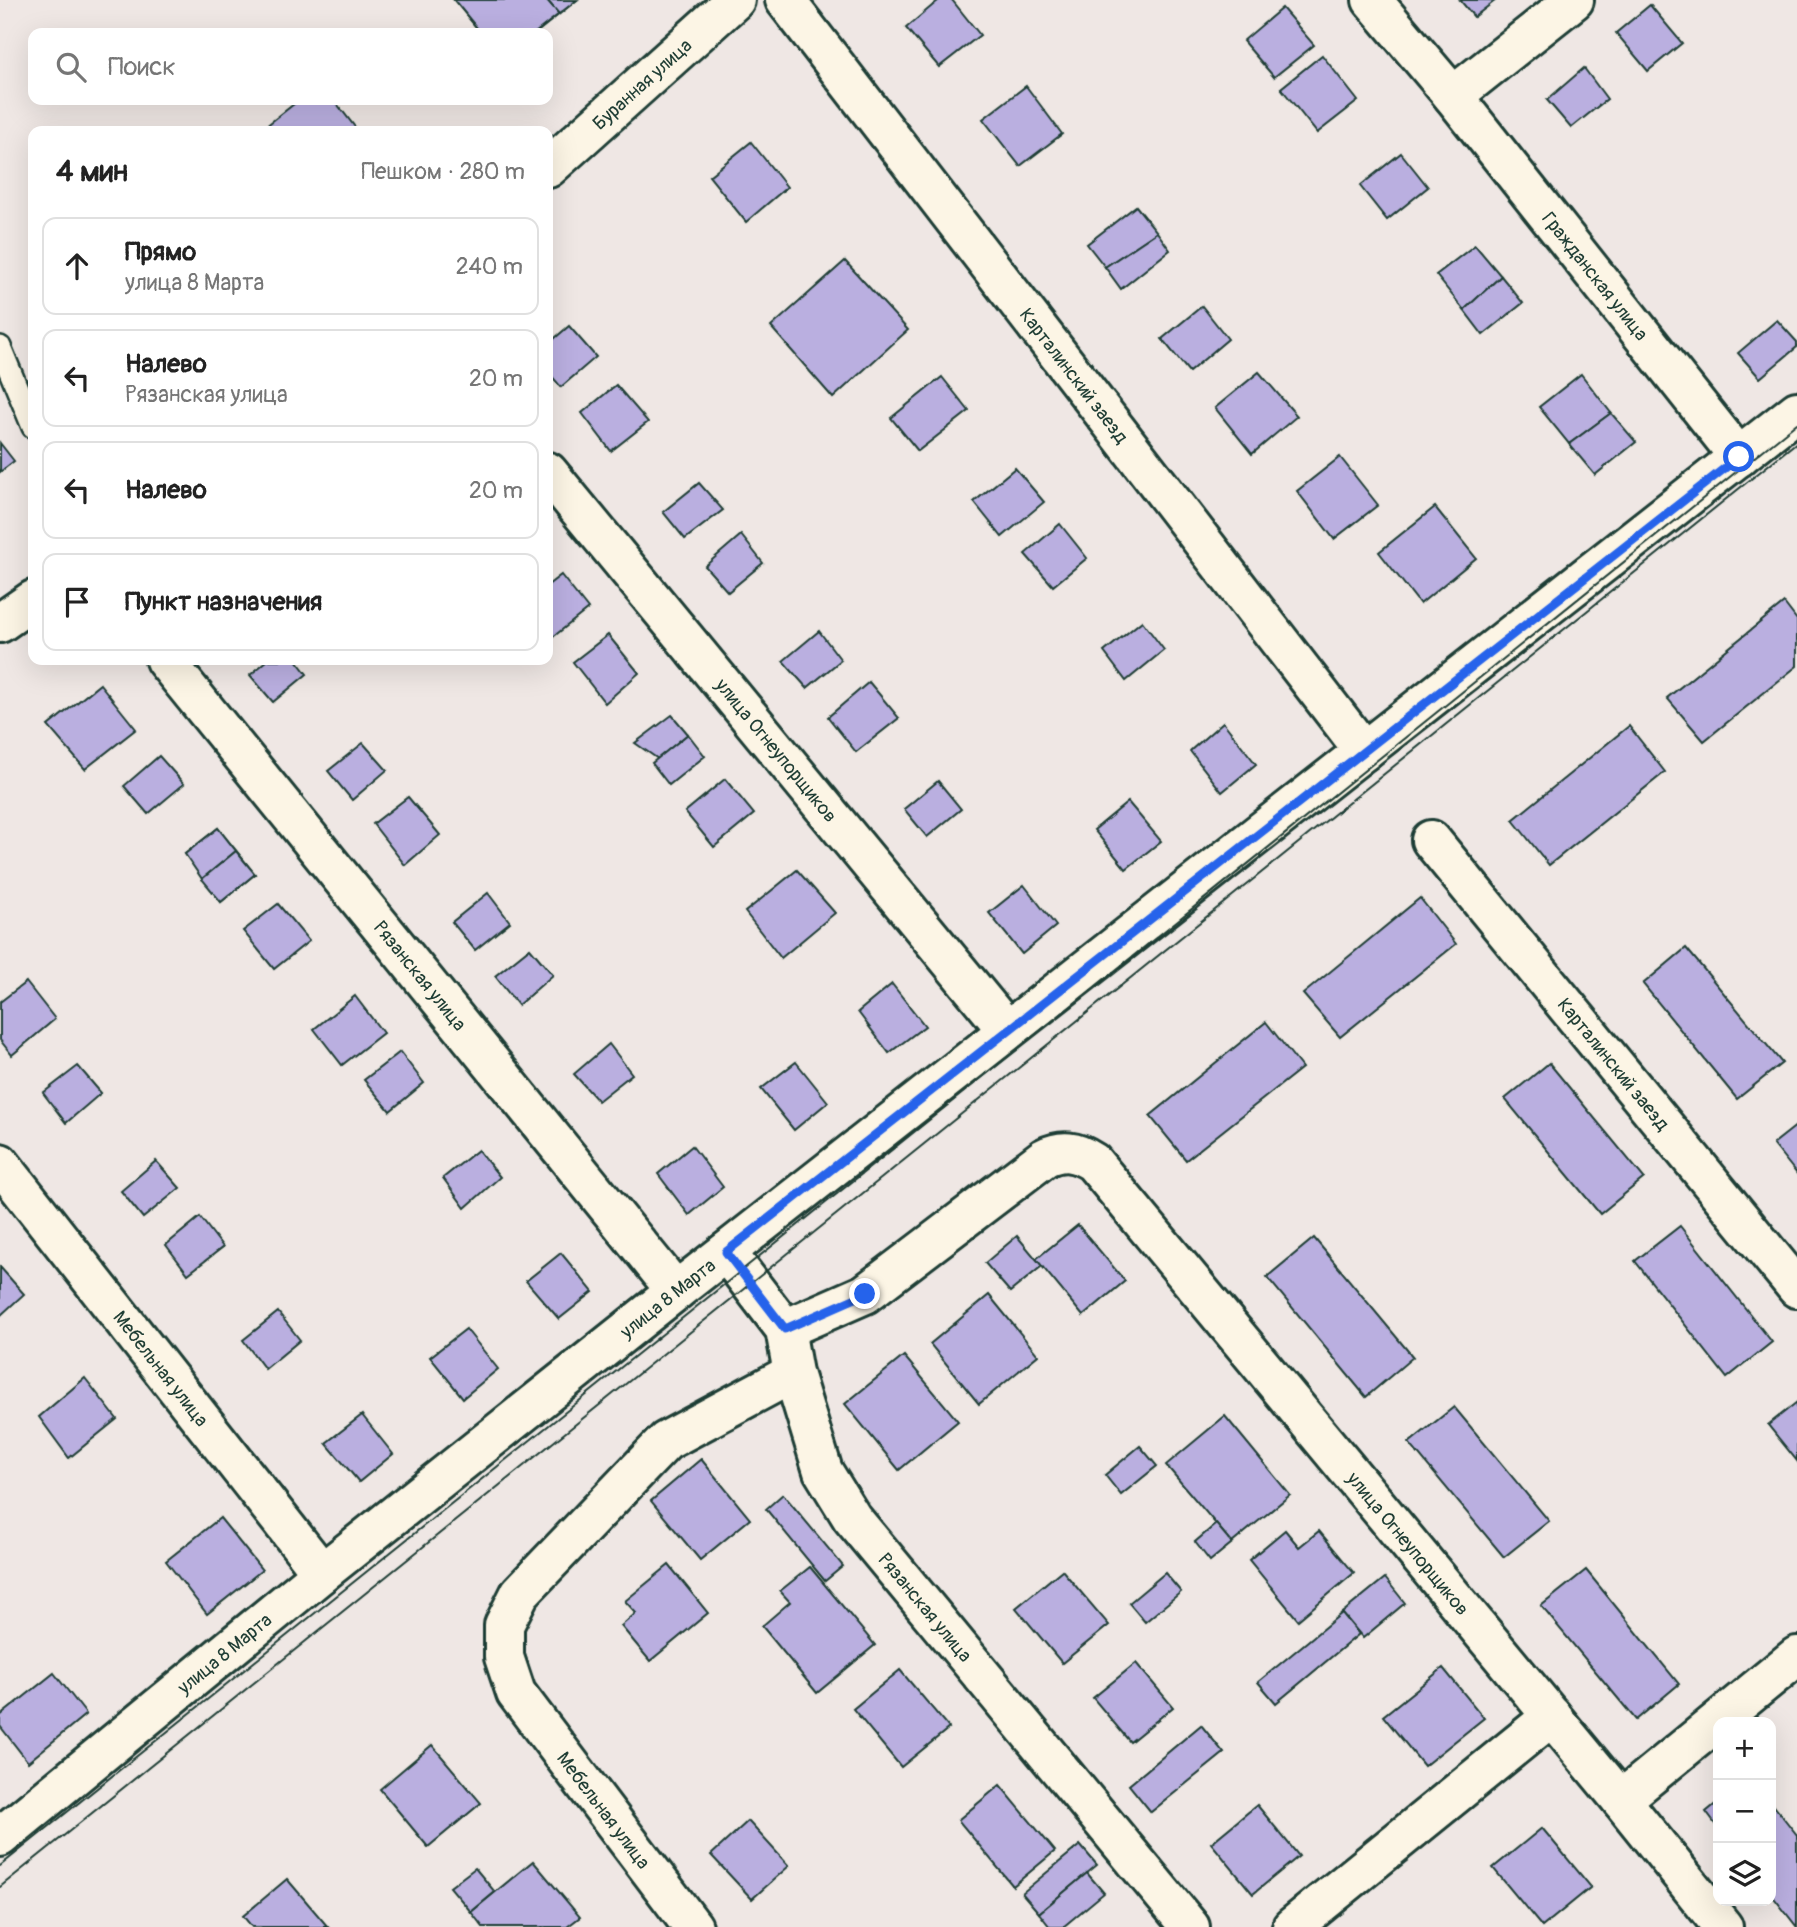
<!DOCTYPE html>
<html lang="ru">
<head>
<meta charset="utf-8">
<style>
  body { margin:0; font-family:Pangolin,sans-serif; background:#f2f2f2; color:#222 }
  .controls { position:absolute; right:21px; bottom:21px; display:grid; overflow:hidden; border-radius:14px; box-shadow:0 7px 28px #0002 }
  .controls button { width:63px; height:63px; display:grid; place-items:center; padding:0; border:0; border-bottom:2px solid #e0e0e0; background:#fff; color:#222; font:35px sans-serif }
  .stop { position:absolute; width:21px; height:21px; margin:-16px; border:5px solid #2563eb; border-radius:50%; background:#fff }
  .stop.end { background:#2563eb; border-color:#fff; box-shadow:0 2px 7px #0008 }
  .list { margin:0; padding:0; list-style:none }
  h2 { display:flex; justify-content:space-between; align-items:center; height:91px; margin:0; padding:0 28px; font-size:30px }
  h2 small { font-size:23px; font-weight:400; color:#767676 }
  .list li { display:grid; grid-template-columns:46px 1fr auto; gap:21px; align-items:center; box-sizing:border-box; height:98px; margin:0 14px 14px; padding:0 14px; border:2px solid #e0e0e0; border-radius:14px }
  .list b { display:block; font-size:26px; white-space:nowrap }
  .list p { margin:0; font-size:23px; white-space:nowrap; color:#767676 }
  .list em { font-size:23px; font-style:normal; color:#767676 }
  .icon { flex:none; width:38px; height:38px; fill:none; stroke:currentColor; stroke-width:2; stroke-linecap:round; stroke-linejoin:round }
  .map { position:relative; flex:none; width:1797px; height:1927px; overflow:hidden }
  .search { position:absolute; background:#fff; box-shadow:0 7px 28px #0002; left:28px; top:28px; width:525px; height:77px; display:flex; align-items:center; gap:18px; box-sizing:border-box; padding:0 24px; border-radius:14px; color:#767676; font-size:26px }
  .panel { position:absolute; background:#fff; box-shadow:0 7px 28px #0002; left:28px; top:126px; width:525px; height:539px; border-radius:14px }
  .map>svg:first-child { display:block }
  .building { fill:#baafe0; stroke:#1f3d34; stroke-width:2 }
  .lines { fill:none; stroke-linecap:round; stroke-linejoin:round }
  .lane-casing { stroke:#1f3d34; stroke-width:26 }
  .street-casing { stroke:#1f3d34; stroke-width:44 }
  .secondary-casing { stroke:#1f3d34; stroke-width:44 }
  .lane { stroke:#fcf5e5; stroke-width:21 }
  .street { stroke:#fcf5e5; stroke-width:38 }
  .secondary { stroke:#fcf5e5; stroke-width:38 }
  .tram { stroke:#1f3d34; stroke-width:2 }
  .route { stroke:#2563eb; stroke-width:9 }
  .labels { text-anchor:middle; stroke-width:6; stroke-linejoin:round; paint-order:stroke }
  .street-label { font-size:19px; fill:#1f3d34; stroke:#fcf5e5 }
</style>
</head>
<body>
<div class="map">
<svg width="1797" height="1927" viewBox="0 0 1797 1927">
  <rect width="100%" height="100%" fill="#efe7e4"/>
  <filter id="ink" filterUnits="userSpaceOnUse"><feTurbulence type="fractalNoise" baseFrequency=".0143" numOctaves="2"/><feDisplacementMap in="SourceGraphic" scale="14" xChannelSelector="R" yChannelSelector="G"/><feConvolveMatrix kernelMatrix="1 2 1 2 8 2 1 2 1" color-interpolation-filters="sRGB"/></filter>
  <g filter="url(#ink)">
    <g class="building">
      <polygon points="454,0 577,0 536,33 481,33"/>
      <polygon points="454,0 547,0 559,14 535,33 481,33"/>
      <polygon points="547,0 577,0 559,14"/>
      <polygon points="939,0 952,0 980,35 939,67 906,28"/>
      <polygon points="1460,0 1496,0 1474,17"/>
      <polygon points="1650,5 1682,43 1648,71 1616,33"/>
      <polygon points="1282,8 1314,45 1274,77 1243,41"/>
      <polygon points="1322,55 1358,101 1317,133 1281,88"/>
      <polygon points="1584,68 1607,99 1571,128 1547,100"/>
      <polygon points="1026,86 1062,134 1020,166 983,119"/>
      <polygon points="299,100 334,100 358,131 263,131 261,130"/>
      <polygon points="751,142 787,187 746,222 709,176"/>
      <polygon points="1401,153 1428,187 1387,220 1360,186"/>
      <polygon points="1136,206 1157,232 1105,267 1087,244"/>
      <polygon points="1157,232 1170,250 1121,289 1105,267"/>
      <polygon points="1475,245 1501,276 1464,310 1436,275"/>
      <polygon points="845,261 908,330 833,398 771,327"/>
      <polygon points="1501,276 1523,303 1483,335 1464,310"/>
      <polygon points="1202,306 1228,339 1189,372 1162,339"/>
      <polygon points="1777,320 1797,342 1797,347 1760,378 1738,353"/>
      <polygon points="569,326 596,357 561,387 548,372 548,344"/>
      <polygon points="1259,372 1297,416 1252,454 1215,408"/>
      <polygon points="1581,374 1611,413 1569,444 1539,407"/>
      <polygon points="942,377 969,411 918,451 891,418"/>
      <polygon points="616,385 648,422 611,451 582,413"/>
      <polygon points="1611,413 1636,442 1595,475 1569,444"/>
      <polygon points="0,443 14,461 0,472"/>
      <polygon points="1340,457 1378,505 1334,539 1297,491"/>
      <polygon points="1015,468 1044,502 1002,537 974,502"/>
      <polygon points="699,483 723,510 685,539 663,512"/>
      <polygon points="1435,507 1476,558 1420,604 1379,552"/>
      <polygon points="1060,524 1087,558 1053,586 1025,554"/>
      <polygon points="741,535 763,563 728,592 705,566"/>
      <polygon points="561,575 588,609 548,641 548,585"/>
      <polygon points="1784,603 1797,620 1797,666 1704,741 1667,698"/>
      <polygon points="1142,621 1164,650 1126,681 1104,652"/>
      <polygon points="819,631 841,660 807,688 783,661"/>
      <polygon points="608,635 639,673 605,703 573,662"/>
      <polygon points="268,660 296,660 307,674 273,702 250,675"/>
      <polygon points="869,682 899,718 856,752 828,717"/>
      <polygon points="100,684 136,729 85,769 48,726"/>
      <polygon points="672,715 688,734 658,759 635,743"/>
      <polygon points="1223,722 1256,764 1222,792 1190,751"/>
      <polygon points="1629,726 1665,772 1549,865 1513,820"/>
      <polygon points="688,734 705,756 669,785 652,763"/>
      <polygon points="363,743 387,770 352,800 328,771"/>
      <polygon points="159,756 184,784 148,814 124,786"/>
      <polygon points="725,779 754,814 714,847 685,812"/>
      <polygon points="938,781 961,809 927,837 904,809"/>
      <polygon points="408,797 440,835 405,865 373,824"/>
      <polygon points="1128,802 1161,841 1126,869 1094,830"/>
      <polygon points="218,828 255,874 221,902 185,854"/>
      <polygon points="218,828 236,851 202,879 185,854"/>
      <polygon points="236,851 255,874 221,902 202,879"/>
      <polygon points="797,870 835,913 781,958 745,912"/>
      <polygon points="1024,885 1056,926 1022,954 989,913"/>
      <polygon points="488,893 510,922 475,950 452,922"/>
      <polygon points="1420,898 1456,944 1340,1037 1303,994"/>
      <polygon points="278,904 309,941 274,969 243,931"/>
      <polygon points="530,948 553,975 518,1005 495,976"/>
      <polygon points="1686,948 1782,1063 1737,1099 1643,984"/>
      <polygon points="26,982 55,1019 12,1055 0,1040 0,1002"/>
      <polygon points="892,984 925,1026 889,1053 858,1012"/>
      <polygon points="355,996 383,1033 342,1065 314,1029"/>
      <polygon points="1266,1022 1302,1068 1186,1160 1150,1116"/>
      <polygon points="609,1044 632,1074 598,1101 574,1074"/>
      <polygon points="400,1052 424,1083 390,1111 364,1080"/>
      <polygon points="796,1062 828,1102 794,1130 761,1089"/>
      <polygon points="1549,1063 1644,1178 1600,1214 1505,1099"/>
      <polygon points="78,1066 101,1093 66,1123 43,1093"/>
      <polygon points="1797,1125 1797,1174 1773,1144"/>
      <polygon points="692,1146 723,1187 689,1215 658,1174"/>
      <polygon points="478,1150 500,1177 465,1208 443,1178"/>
      <polygon points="156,1161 180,1188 143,1218 121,1191"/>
      <polygon points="200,1217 223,1247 188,1274 166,1245"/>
      <polygon points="1078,1225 1125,1281 1083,1316 1036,1259"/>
      <polygon points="1680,1226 1772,1342 1727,1378 1635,1261"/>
      <polygon points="1017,1236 1042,1266 1010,1292 985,1263"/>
      <polygon points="1314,1238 1413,1357 1366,1397 1267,1277"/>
      <polygon points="561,1253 593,1292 559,1319 526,1281"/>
      <polygon points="0,1267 24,1294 0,1316"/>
      <polygon points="989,1295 1038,1355 979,1404 930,1344"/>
      <polygon points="278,1312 300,1340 265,1369 243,1340"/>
      <polygon points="466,1329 498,1369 463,1398 430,1357"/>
      <polygon points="904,1356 958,1421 899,1470 845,1404"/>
      <polygon points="85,1378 117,1419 69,1458 39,1417"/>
      <polygon points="1797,1402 1797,1461 1768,1425"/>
      <polygon points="1454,1407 1549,1521 1504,1557 1409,1443"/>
      <polygon points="362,1415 393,1454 359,1482 326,1443"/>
      <polygon points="1225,1416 1290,1495 1232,1543 1166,1465"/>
      <polygon points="1140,1446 1157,1466 1121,1495 1105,1475"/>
      <polygon points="701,1459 750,1519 700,1560 651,1501"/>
      <polygon points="783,1494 843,1566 825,1581 766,1509"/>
      <polygon points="220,1518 262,1570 207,1614 166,1561"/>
      <polygon points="1216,1524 1232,1543 1210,1561 1195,1542"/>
      <polygon points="1285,1530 1299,1547 1319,1531 1354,1573 1298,1620 1249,1560"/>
      <polygon points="669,1565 708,1613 650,1661 621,1626 636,1613 625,1601"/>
      <polygon points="810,1567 875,1645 817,1693 762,1626 790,1602 780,1591"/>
      <polygon points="1062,1570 1109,1625 1062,1663 1016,1608"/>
      <polygon points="1586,1570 1679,1684 1636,1720 1541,1606"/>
      <polygon points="1165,1573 1181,1592 1145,1622 1129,1603"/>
      <polygon points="1385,1578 1405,1603 1363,1638 1342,1613"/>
      <polygon points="1342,1613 1359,1634 1276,1703 1258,1682"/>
      <polygon points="1136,1663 1173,1707 1130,1742 1093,1698"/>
      <polygon points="1443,1668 1484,1718 1424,1766 1383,1716"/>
      <polygon points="900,1670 949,1728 901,1767 853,1709"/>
      <polygon points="54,1673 86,1714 28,1762 0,1726 0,1716"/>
      <polygon points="1201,1725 1224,1753 1151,1812 1129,1785"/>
      <polygon points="432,1745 481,1803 428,1847 380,1789"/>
      <polygon points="1000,1785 1055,1851 1013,1886 958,1820"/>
      <polygon points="1718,1802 1718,1828 1706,1812"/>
      <polygon points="1771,1802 1797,1835 1797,1927 1771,1894"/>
      <polygon points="1257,1805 1299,1856 1253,1894 1211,1843"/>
      <polygon points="748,1821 789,1866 752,1899 711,1855"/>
      <polygon points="1542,1828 1591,1887 1542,1927 1493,1868"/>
      <polygon points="1080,1845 1097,1865 1039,1913 1022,1893"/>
      <polygon points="533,1861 580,1917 567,1927 483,1927 471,1912"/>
      <polygon points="475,1868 495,1892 471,1912 450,1887"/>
      <polygon points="1087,1873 1104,1893 1063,1927 1050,1927 1039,1913"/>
      <polygon points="287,1879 328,1927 252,1927 243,1916"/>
    </g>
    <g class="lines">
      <defs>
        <polyline id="lane" points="0,347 33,427"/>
        <g id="street">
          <path id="s1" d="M785,0L1364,751"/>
          <path id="s2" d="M1372,0L1453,96L1739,457"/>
          <polyline points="1453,96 1574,0"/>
          <path id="s3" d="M548,168L735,0"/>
          <path id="s4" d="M548,472L1007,1030"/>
          <polyline points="0,623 33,600"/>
          <path id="s5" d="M165,660L676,1291"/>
          <path id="s6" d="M1431,840L1797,1288"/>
          <path id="s7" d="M0,1163L322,1573"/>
          <path id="s8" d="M726,1252L785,1329L793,1373L823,1471L852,1518L1190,1927"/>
          <path id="s9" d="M785,1329L865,1294L1044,1158C1062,1149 1076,1151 1093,1162L1621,1800L1723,1927"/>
          <polyline points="1621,1800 1797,1656"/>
          <polyline points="693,1927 516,1693 504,1657 504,1625 520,1593 666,1441 793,1373"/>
          <polyline points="1292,1927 1552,1716"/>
        </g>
        <g id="secondary">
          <path id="s10" d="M0,1837L322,1573L676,1291L1797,411"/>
        </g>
      </defs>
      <use href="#lane" class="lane-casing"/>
      <use href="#street" class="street-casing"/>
      <use href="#secondary" class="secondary-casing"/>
      <use href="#lane" class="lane"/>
      <use href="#street" class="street"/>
      <use href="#secondary" class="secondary"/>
      <g class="tram">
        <polyline points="0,1866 1797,423"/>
        <polyline points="0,1887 1797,442"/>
      </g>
    </g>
  </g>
  <g class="lines" filter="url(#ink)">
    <polyline class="route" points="865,1294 785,1329 726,1252 1739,457"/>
  </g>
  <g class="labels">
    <g class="street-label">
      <text dy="7" stroke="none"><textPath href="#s3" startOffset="126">Буранная улица</textPath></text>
      <text dy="7" stroke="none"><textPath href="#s2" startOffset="355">Гражданская улица</textPath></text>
      <text dy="7" stroke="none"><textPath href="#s1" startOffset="474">Карталинский заезд</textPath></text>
      <text dy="7" stroke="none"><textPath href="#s4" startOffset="360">улица Огнеупорщиков</textPath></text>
      <text dy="7" stroke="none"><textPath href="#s5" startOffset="406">Рязанская улица</textPath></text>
      <text dy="7" stroke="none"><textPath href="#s6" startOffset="289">Карталинский заезд</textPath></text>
      <text dy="7" stroke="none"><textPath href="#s10" startOffset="858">улица 8 Марта</textPath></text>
      <text dy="7" stroke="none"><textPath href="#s7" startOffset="261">Мебельная улица</textPath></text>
      <text dy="7" stroke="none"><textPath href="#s9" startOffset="859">улица Огнеупорщиков</textPath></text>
      <text dy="7" stroke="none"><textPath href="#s8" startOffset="415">Рязанская улица</textPath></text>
      <text dy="7" stroke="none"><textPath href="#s10" startOffset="290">улица 8 Марта</textPath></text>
      <text transform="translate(604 1810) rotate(53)" y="7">Мебельная улица</text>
    </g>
  </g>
</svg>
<div class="controls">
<button>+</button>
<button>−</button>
<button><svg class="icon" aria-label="layers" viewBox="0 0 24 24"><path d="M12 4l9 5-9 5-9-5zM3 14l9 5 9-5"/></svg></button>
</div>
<div class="stop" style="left:1739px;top:457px"></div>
<div class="stop end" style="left:865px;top:1294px"></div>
<div class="search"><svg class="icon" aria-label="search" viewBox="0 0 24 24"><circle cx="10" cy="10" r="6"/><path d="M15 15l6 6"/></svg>Поиск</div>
<section class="panel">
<h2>4 мин<small>Пешком · 280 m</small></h2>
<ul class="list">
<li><svg class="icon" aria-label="ahead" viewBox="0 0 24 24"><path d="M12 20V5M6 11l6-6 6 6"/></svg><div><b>Прямо</b><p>улица 8 Марта</p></div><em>240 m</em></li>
<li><svg class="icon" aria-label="left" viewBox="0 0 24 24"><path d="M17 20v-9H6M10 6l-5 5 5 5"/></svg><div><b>Налево</b><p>Рязанская улица</p></div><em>20 m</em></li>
<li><svg class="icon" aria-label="left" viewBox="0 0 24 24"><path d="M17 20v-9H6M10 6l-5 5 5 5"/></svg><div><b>Налево</b></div><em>20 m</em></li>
<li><svg class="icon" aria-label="arrive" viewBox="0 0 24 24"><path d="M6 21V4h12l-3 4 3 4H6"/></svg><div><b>Пункт назначения</b></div></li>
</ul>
</section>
</div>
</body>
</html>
